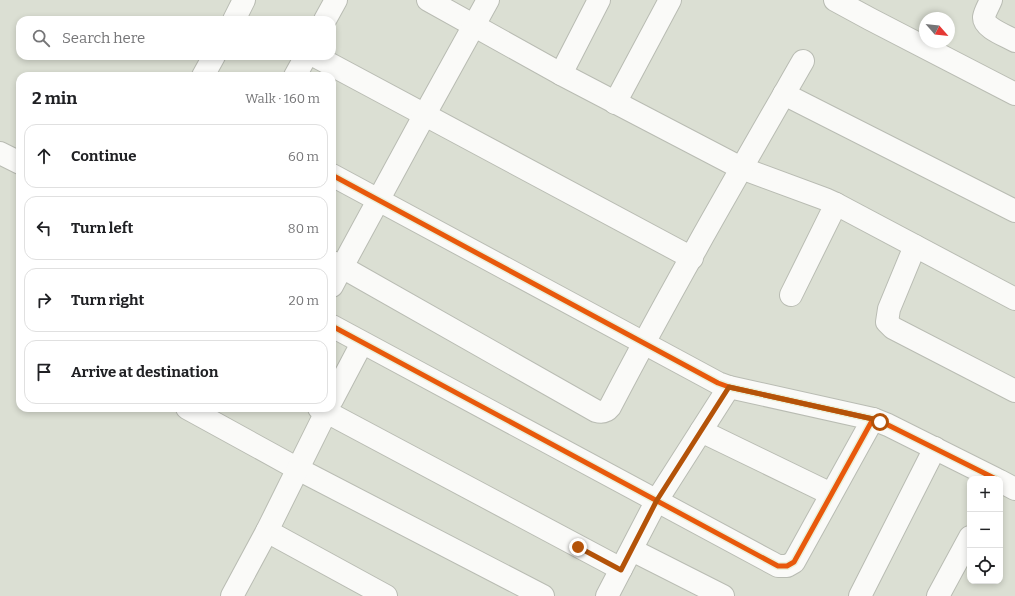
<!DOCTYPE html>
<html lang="en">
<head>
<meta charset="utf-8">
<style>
  body { margin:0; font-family:Bitter,serif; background:#f2f2f2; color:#202124 }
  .controls { position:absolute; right:12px; bottom:12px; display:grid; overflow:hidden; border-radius:8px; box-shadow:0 2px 6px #0003 }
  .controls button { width:36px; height:36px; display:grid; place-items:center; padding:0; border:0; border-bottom:1px solid #e0e0e0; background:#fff; color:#202124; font:20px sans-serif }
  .compass { position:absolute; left:919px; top:12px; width:36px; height:36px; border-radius:50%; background:#fff; box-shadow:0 2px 6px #0003; rotate:118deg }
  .stop { position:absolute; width:12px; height:12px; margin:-9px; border:3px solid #b45309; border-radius:50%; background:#fff }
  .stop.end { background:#b45309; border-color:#fff; box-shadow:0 1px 4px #0008 }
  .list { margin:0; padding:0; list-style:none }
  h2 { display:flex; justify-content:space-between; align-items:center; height:52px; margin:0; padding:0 16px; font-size:17px }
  h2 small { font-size:13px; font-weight:400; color:#757577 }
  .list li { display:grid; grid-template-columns:26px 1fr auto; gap:12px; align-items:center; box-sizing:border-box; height:64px; margin:0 8px 8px; padding:0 8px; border:1px solid #e0e0e0; border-radius:12px }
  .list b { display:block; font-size:15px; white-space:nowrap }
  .list em { font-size:13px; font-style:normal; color:#757577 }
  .icon { flex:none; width:22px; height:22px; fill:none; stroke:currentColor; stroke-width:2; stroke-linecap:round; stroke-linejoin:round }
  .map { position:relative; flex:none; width:1015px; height:596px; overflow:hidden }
  .search { position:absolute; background:#fff; box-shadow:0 2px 6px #0003; left:16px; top:16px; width:320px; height:44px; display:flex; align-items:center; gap:10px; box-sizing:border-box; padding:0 14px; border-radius:12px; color:#757577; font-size:15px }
  .panel { position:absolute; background:#fff; box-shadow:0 2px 6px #0003; left:16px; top:72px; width:320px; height:340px; border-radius:12px }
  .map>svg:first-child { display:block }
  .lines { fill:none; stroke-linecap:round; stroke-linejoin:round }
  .minor-casing { stroke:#b9bcb3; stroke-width:24 }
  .minor { stroke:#fafaf8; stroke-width:22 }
  .cycleway-casing { stroke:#e9f1db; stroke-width:8 }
  .cycleway { stroke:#e8590c; stroke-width:5 }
  .route { stroke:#b45309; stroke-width:5 }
</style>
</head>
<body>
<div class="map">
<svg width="1015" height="596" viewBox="0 0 1015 596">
  <rect width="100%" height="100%" fill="#dbdfd3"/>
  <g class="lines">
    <defs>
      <g id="minor">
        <polyline points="428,0 561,74 741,168 825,199 836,204 791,295"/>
        <polyline points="835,0 870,19 1015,94"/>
        <path d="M991,0C989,5 985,11 984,17C983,28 1007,36 1015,41"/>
        <polyline points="234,20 244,0"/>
        <polyline points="325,20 336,0"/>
        <polyline points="315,56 692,258"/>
        <polyline points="561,74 599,0"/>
        <polyline points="203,76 214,56"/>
        <polyline points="295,76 306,56"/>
        <polyline points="784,94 1015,211"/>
        <polyline points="615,103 670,0"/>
        <polyline points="0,153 20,163"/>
        <polyline points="332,175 718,383 729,387 873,419 888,425 996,479"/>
        <polyline points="836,204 1015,299"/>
        <polyline points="915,246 889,309 887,322 893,328 1015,391"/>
        <polyline points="332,262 342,267 425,114 488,0"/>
        <path d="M332,286L342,267L596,411C603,413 606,412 610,407C671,290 737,176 803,61"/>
        <polyline points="332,326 778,566 787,566 794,562 873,419"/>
        <polyline points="332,400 362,343"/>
        <polyline points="187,408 298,469 543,596"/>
        <polyline points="319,408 621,569"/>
        <polyline points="701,431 831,494"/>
        <polyline points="1000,481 1015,489"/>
        <polyline points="267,531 386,596"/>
        <polyline points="632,550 723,596"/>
        <polyline points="232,596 267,531 328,408"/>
        <polyline points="607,596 657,500 729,387"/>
        <polyline points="860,596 935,448"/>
        <polyline points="938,596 970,537"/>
      </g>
    </defs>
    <use href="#minor" class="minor-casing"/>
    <use href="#minor" class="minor"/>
    <defs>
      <g id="cycleway">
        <polyline points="332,175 718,383 729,387 873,419 888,425 996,479"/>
        <polyline points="332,326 778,566 787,566 794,562 873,419"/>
      </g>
    </defs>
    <use href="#cycleway" class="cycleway-casing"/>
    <use href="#cycleway" class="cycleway"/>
  </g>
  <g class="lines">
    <polyline class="route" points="578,547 621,570 657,500 729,387 873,419 880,422"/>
  </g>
</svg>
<div class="controls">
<button>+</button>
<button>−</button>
<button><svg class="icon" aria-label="locate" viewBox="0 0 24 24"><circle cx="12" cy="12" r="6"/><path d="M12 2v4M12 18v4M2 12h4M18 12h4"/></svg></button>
</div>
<svg class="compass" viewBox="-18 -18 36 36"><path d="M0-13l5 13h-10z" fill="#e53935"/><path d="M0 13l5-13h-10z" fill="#757577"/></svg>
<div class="stop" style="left:880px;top:422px"></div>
<div class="stop end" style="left:578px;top:547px"></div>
<div class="search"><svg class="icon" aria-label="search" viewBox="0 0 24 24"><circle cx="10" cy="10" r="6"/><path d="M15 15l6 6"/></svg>Search here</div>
<section class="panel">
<h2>2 min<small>Walk · 160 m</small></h2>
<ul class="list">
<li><svg class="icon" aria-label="ahead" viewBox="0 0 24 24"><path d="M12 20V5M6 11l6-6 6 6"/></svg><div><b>Continue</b></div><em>60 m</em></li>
<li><svg class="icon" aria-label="left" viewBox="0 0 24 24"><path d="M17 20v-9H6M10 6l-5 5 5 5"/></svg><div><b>Turn left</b></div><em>80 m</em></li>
<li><svg class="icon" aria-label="right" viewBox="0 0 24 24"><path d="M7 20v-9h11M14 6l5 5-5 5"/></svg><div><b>Turn right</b></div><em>20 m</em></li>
<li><svg class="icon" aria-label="arrive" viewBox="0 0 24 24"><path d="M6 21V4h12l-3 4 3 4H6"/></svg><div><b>Arrive at destination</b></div></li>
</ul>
</section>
</div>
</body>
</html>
